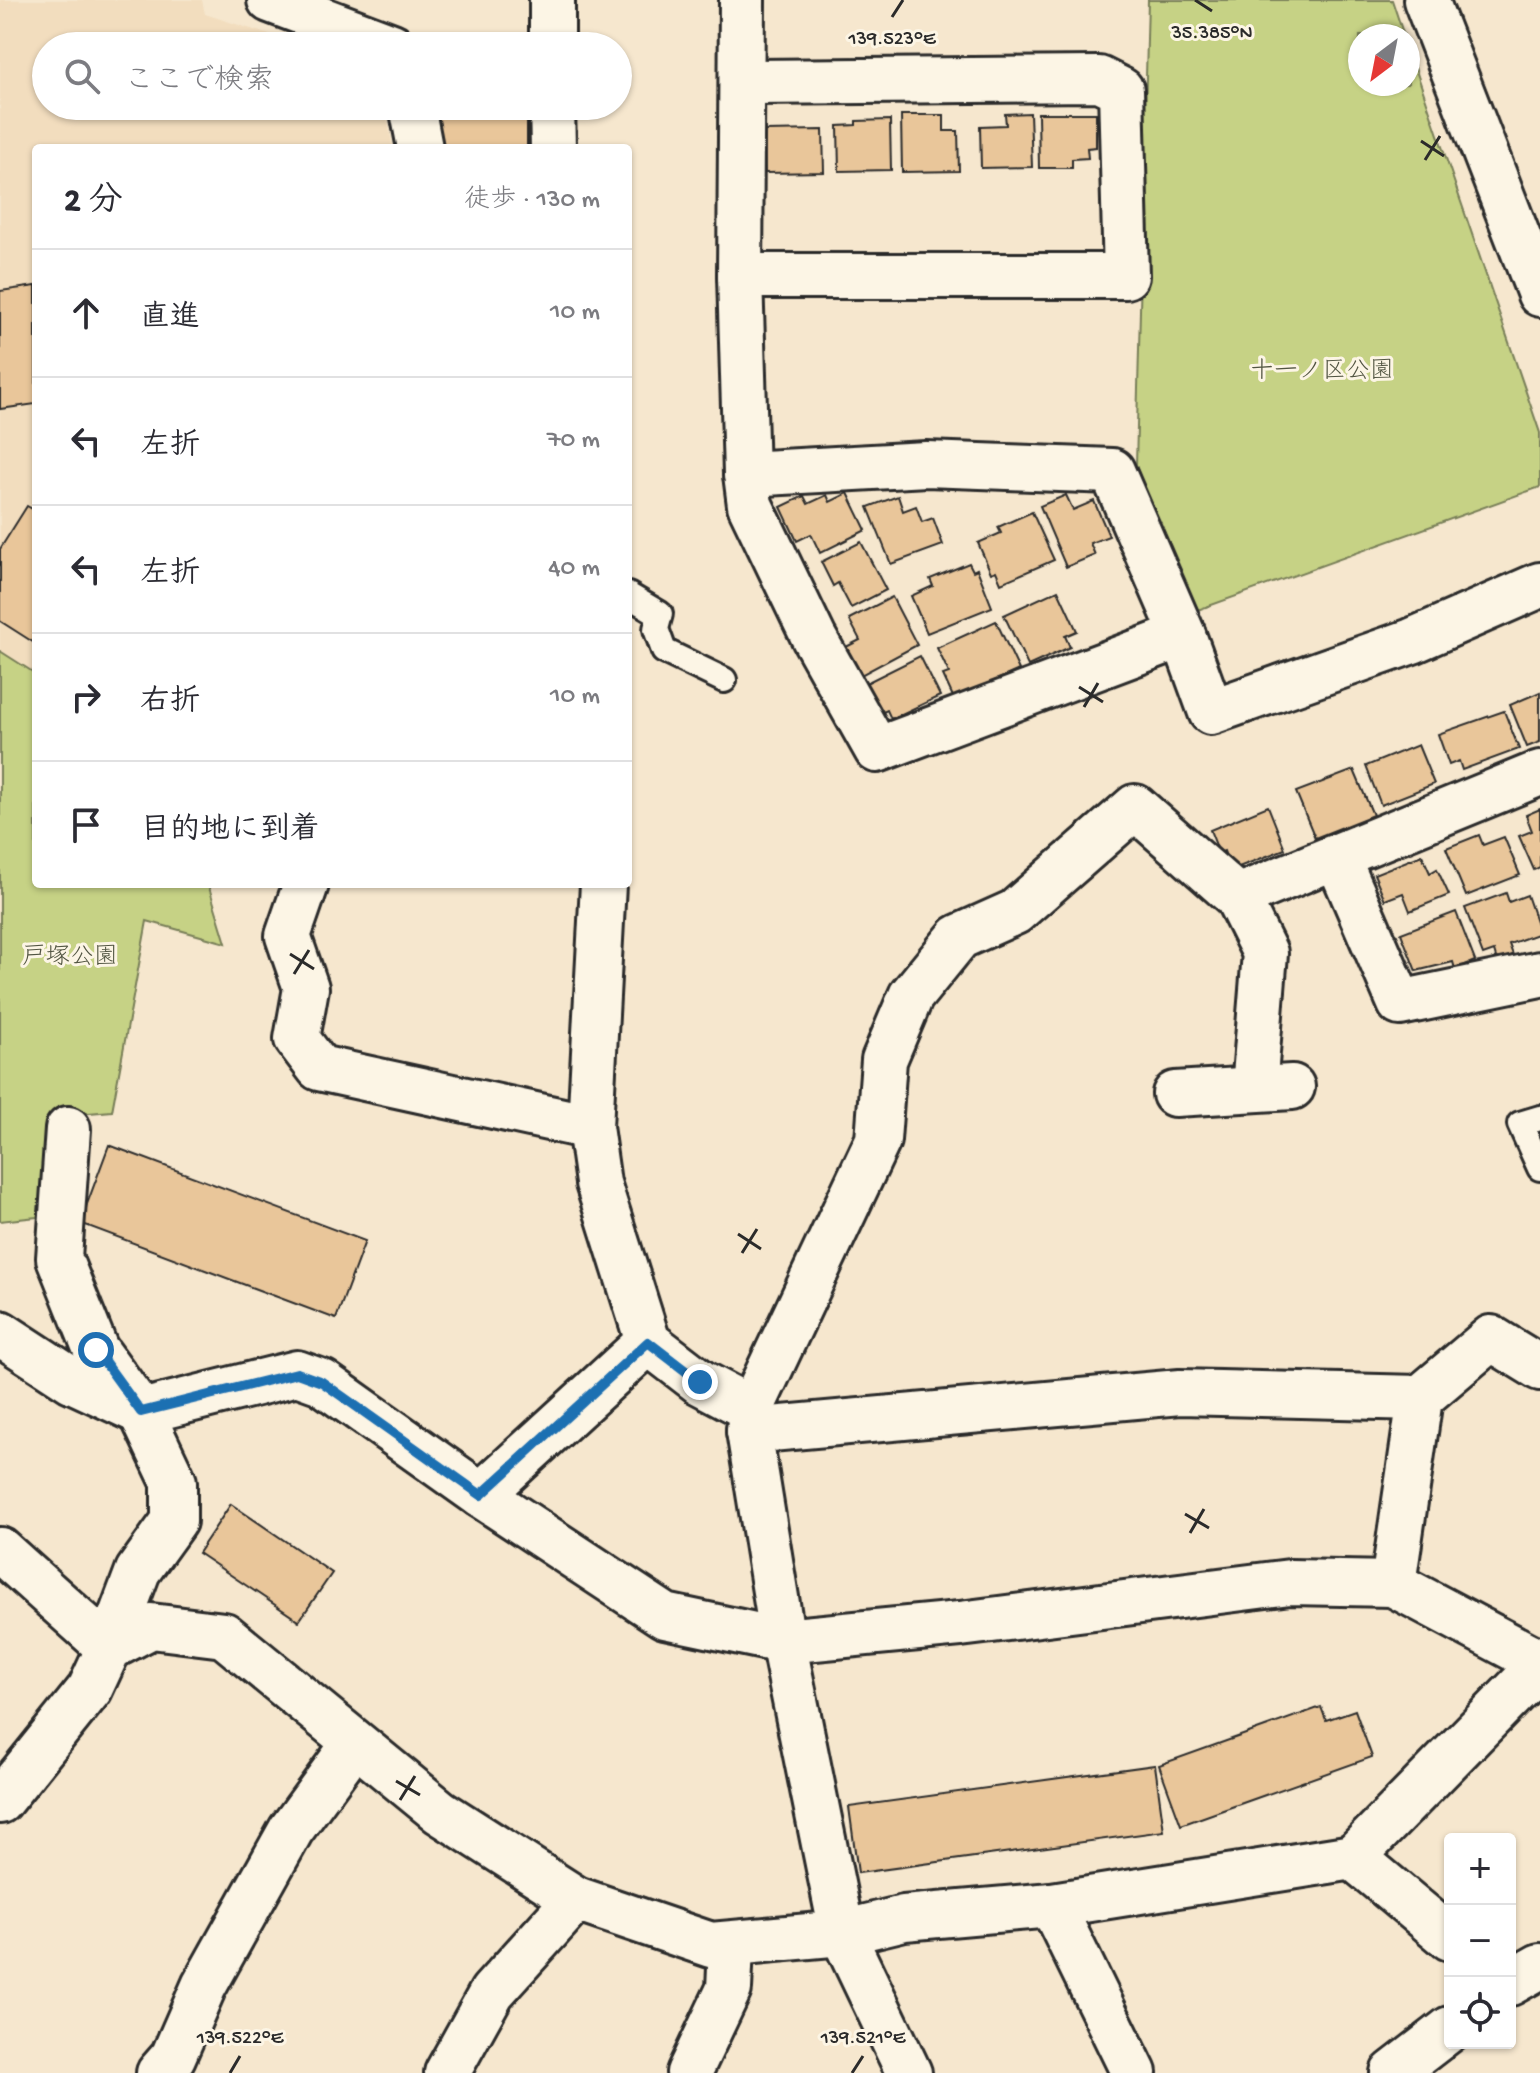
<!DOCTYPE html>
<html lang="ja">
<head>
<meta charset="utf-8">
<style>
  body { margin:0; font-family:"Gochi Hand","Klee One",sans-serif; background:#f7f7f7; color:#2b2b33 }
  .controls { position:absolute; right:24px; bottom:24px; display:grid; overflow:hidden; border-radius:8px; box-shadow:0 2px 6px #0004 }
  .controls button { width:72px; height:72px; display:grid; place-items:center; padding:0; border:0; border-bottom:2px solid #e1e1e2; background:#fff; color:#2b2b33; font:40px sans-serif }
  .compass { position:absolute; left:1348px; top:24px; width:72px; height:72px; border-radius:50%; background:#fff; box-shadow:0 2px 6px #0004; rotate:212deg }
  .stop { position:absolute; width:24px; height:24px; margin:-18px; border:6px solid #1f6fb2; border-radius:50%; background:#fff }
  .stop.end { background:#1f6fb2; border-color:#fff; box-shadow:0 2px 8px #0008 }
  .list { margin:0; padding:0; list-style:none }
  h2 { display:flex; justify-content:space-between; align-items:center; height:104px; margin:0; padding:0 32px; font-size:34px }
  h2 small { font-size:26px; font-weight:400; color:#7c7c81 }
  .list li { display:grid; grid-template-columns:52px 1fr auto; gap:24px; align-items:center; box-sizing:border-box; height:128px; padding:0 32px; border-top:2px solid #e1e1e2 }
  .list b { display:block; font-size:30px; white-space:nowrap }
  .list em { font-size:26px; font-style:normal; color:#7c7c81 }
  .icon { flex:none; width:44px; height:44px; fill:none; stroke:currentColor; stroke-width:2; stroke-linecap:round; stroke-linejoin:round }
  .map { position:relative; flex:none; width:1540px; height:2073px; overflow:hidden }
  .search { position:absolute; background:#fff; box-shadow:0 2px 6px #0004; left:32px; top:32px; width:600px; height:88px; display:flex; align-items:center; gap:20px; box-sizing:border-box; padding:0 28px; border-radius:44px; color:#7c7c81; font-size:30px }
  .panel { position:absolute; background:#fff; box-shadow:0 2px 6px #0004; left:32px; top:144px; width:600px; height:744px; border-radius:8px }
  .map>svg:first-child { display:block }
  .built { fill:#f2ddbe }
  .green { fill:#c6d285; stroke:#787e58; stroke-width:2 }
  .building { fill:#e9c69a; stroke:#2b2b2b; stroke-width:2 }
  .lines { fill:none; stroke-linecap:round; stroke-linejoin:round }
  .lane-casing { stroke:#2b2b2b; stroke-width:30 }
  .street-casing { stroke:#2b2b2b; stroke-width:50 }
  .secondary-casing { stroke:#2b2b2b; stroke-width:50 }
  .lane { stroke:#fcf5e5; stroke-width:24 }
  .street { stroke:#fcf5e5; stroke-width:44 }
  .secondary { stroke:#fcf5e5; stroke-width:44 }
  .route { stroke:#1f6fb2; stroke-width:10 }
  .ticks { fill:none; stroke:#2b2b2b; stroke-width:3 }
  .labels { text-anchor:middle; stroke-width:6; stroke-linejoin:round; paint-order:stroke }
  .park-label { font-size:24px; fill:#525542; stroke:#fcf5e5 }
  .ticks-label { font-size:20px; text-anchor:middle; fill:#2b2b2b; stroke:#fcf5e5; stroke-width:6; stroke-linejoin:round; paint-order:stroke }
</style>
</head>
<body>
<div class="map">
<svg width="1540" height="2073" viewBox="0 0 1540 2073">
  <rect width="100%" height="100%" fill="#f6e7ce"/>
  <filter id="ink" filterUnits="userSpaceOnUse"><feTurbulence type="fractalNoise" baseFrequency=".0125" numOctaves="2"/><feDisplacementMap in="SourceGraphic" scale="16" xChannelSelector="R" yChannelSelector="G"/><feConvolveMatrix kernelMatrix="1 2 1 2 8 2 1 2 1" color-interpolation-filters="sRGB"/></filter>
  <g filter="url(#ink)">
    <polygon class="built" points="0,0 202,0 205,14 304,46 46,46 46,106 385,106 393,148 36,148 36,674 0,651"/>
    <g class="green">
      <polygon points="1148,0 1392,0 1404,36 1360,36 1360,84 1408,84 1408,47 1540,433 1540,487 1192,612 1136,466"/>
      <polygon points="0,651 36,674 36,884 208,884 226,943 147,921 112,1111 65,1115 37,1217 0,1221"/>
    </g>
    <g class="building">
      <polygon points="438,106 527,106 527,148 437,148"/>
      <polygon points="1030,113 1032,167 981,168 980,126 1006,125 1005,114"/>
      <polygon points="1038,113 1096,113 1096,147 1087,148 1088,158 1072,159 1072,168 1039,168"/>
      <polygon points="901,115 944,115 944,131 958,131 959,171 902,172"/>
      <polygon points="890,120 891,170 839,171 838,126 856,125 856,121"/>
      <polygon points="823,130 824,172 765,173 764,131"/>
      <polygon points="36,286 36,404 0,409 0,291"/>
      <polygon points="848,493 866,530 820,553 811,534 797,541 781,507 804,496 808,504 827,495 830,502"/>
      <polygon points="1066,495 1073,510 1094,501 1109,536 1090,543 1095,555 1066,567 1040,506"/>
      <polygon points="898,496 903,511 916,506 922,522 933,518 943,545 891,564 868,507"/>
      <polygon points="27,506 36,511 36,644 0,621 0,549"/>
      <polygon points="1032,512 1054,560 1001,583 996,571 991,573 978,543 1001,533 998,527"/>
      <polygon points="861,542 886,590 851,608 838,583 833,586 821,562"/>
      <polygon points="969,563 973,571 977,569 992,607 927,633 911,596 933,586 930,579"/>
      <polygon points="1058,590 1077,631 1065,636 1070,647 1028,666 1004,615"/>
      <polygon points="892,597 917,645 861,675 846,647 860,640 849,619"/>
      <polygon points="996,621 1019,670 954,699 943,675 949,673 937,648"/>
      <polygon points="920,656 940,696 891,719 887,710 879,714 864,684"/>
      <polygon points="1540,692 1540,742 1527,747 1510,705"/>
      <polygon points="1504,711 1519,749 1462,770 1459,761 1449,765 1438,734"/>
      <polygon points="1418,745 1434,784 1381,805 1366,766"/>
      <polygon points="1354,770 1373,815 1315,838 1296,792"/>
      <polygon points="1268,806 1285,849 1231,870 1224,851 1219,853 1210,830"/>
      <polygon points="1540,809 1540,867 1534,870 1519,836 1532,831 1526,815"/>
      <polygon points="1479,835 1483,845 1504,837 1520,875 1466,896 1446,848"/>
      <polygon points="1422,855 1430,873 1437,869 1449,895 1410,911 1403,893 1385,900 1374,874"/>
      <polygon points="1506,893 1509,902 1527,895 1540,933 1509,944 1513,955 1497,961 1494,951 1483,955 1465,908"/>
      <polygon points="1456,912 1475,961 1455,969 1453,962 1416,971 1401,933"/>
      <polygon points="109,1145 365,1241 336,1319 80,1223"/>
      <polygon points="231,1504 332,1573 299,1621 198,1553"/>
      <polygon points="1321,1707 1326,1720 1355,1710 1372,1757 1181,1825 1159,1765"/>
      <polygon points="1155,1765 1164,1831 858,1873 849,1807"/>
    </g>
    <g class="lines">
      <defs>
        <g id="lane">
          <polyline points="628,595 660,614 656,629 664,651 724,680"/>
          <polyline points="1540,1118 1520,1124 1540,1168"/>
        </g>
        <g id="street">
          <polyline points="270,0 392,46"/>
          <polyline points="552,0 552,46"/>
          <polyline points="742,0 740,276 746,474 926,464 1112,471 1183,635 1211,712 1412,641 1540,585"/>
          <polyline points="412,106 420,148"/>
          <polyline points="552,106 553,148"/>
          <polyline points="740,276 1126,276 1121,90 1099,79 744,82"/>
          <polyline points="746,474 750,505 814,638 877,750 1183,635"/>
          <polyline points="1337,857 1400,1003 1540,974"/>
          <polyline points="306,884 288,936 306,988 297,1039 319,1068 590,1127"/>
          <polyline points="603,884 590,1127 598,1183 648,1342 700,1382 751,1409"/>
          <polyline points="1237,897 1540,773"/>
          <polyline points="1175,1094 1292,1087"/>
          <polyline points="0,1333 72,1380 141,1412 297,1373 322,1382 481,1495 665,1616 783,1641 960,1624 1290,1582 1393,1584 1540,1662"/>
          <polyline points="749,1431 1180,1392 1420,1398"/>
          <polyline points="481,1495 648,1342"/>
          <polyline points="0,1550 109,1648 138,1571 174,1521 174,1482 141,1412 96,1350 59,1258 68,1129"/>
          <polyline points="1393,1584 1420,1398 1491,1338 1540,1368"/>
          <polyline points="0,1801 90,1689 109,1648 151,1626 224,1635 440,1812 576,1899 711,1945 842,1933 904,1918 1052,1905 1353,1857 1450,1938"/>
          <polyline points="1353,1857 1540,1666"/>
          <polyline points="1052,1905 1134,2073"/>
          <polyline points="1510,1983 1540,1966"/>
          <polyline points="159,2073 173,2057 204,1986 291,1830 354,1744"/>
          <polyline points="447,2073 492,1992 576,1899"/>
          <polyline points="689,2073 729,1989 731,1946"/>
          <polyline points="909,2073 842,1933 783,1641 749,1431 751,1409 878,1140 884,1060 911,996 959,937 1015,912 1135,807 1237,897 1265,953 1254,1089"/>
          <polyline points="1393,2073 1450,2029"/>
        </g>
        <polyline id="secondary" points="1426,0 1540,294"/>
      </defs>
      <use href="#lane" class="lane-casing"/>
      <use href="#street" class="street-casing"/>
      <use href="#secondary" class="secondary-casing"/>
      <use href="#lane" class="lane"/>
      <use href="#street" class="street"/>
      <use href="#secondary" class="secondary"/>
    </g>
  </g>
  <g class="lines" filter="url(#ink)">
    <polyline class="route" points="96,1350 141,1412 297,1373 322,1382 481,1495 648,1342 700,1382"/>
  </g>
  <path class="ticks" d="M1195,0L1212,11M892,17L903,0M1421,141L1444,156M1425,160L1440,136M1079,687L1103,702M1084,707L1098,683M290,954L314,969M294,974L309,950M738,1234L761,1249M742,1253L757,1229M1185,1514L1209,1528M1190,1533L1204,1509M396,1781L420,1795M400,1800L415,1776M230,2073L240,2056M852,2073L863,2056"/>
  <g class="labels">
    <g class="park-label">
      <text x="1322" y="377">十一ノ区公園</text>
      <text x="70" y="963">戸塚公園</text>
    </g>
  </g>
  <g class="ticks-label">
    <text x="1212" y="38">35.385°N</text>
    <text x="892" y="44">139.523°E</text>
    <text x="240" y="2043">139.522°E</text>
    <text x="863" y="2043">139.521°E</text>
  </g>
</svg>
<div class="controls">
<button>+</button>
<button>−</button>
<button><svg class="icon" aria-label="locate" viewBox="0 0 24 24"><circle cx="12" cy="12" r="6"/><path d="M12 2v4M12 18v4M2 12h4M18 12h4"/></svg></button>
</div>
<svg class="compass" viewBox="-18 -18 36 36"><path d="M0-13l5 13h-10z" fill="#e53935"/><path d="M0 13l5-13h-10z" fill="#7c7c81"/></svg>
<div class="stop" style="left:96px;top:1350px"></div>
<div class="stop end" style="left:700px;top:1382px"></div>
<div class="search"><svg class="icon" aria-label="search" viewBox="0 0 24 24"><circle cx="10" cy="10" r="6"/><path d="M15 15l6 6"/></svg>ここで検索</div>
<section class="panel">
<h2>2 分<small>徒歩 · 130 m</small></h2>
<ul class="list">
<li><svg class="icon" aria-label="ahead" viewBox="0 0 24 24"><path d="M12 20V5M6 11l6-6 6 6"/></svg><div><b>直進</b></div><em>10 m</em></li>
<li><svg class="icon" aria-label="left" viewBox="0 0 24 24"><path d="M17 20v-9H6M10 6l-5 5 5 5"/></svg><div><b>左折</b></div><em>70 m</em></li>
<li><svg class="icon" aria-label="left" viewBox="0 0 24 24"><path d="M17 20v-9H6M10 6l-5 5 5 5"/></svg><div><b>左折</b></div><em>40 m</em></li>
<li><svg class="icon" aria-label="right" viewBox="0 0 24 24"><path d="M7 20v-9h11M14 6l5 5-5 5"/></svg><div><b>右折</b></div><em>10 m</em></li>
<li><svg class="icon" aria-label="arrive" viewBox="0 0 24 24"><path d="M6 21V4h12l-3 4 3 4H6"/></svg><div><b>目的地に到着</b></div></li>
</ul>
</section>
</div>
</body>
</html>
